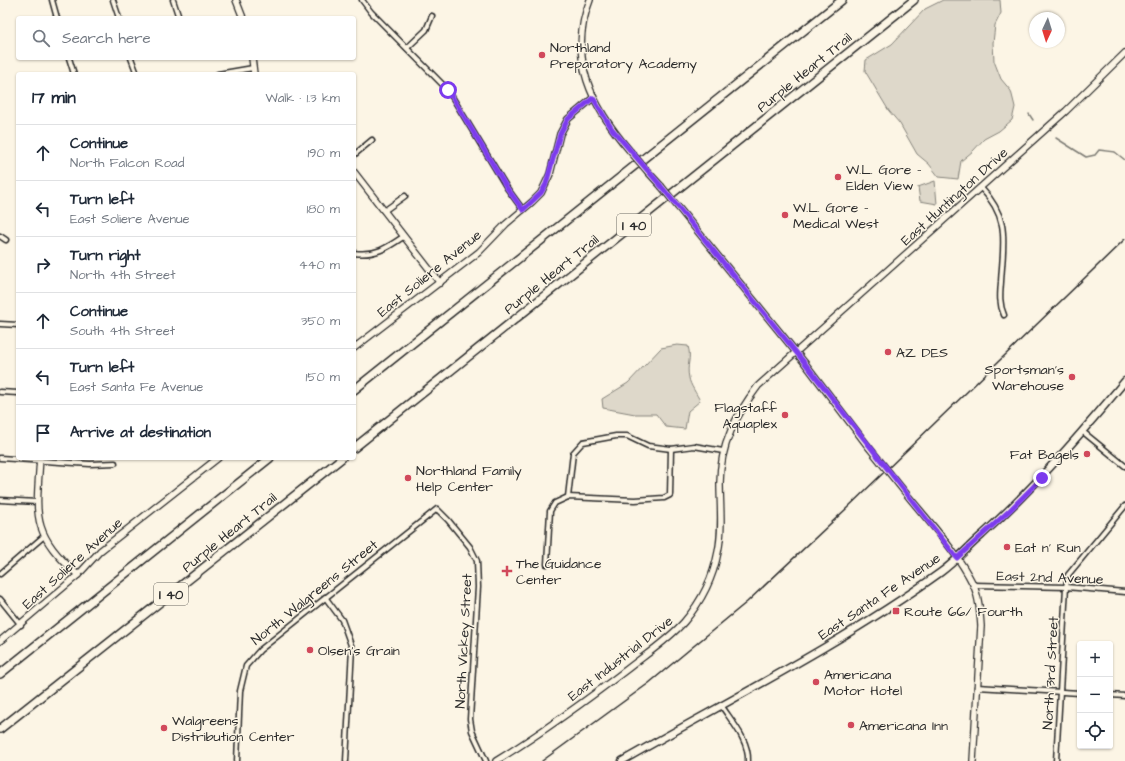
<!DOCTYPE html>
<html lang="en">
<head>
<meta charset="utf-8">
<style>
  body { margin:0; font-family:"Architects Daughter",sans-serif; background:#f2f2f3; color:#1f2937 }
  .controls { position:absolute; right:12px; bottom:12px; display:grid; overflow:hidden; border-radius:4px; box-shadow:0 1px 3px #0004 }
  .controls button { width:36px; height:36px; display:grid; place-items:center; padding:0; border:0; border-bottom:1px solid #e0e1e3; background:#fff; color:#1f2937; font:20px sans-serif }
  .compass { position:absolute; left:1029px; top:12px; width:36px; height:36px; border-radius:50%; background:#fff; box-shadow:0 1px 3px #0004; rotate:184deg }
  .stop { position:absolute; width:12px; height:12px; margin:-9px; border:3px solid #7c3aed; border-radius:50%; background:#fff }
  .stop.end { background:#7c3aed; border-color:#fff; box-shadow:0 1px 4px #0008 }
  .list { margin:0; padding:0; list-style:none }
  h2 { display:flex; justify-content:space-between; align-items:center; height:52px; margin:0; padding:0 16px; font-size:17px }
  h2 small { font-size:13px; font-weight:400; color:#747a83 }
  .list li { display:grid; grid-template-columns:26px 1fr auto; gap:12px; align-items:center; box-sizing:border-box; height:56px; padding:0 16px; border-top:1px solid #e0e1e3 }
  .list b { display:block; font-size:15px; white-space:nowrap }
  .list p { margin:0; font-size:13px; white-space:nowrap; color:#747a83 }
  .list em { font-size:13px; font-style:normal; color:#747a83 }
  .icon { flex:none; width:22px; height:22px; fill:none; stroke:currentColor; stroke-width:2; stroke-linecap:round; stroke-linejoin:round }
  .map { position:relative; flex:none; width:1125px; height:761px; overflow:hidden }
  .search { position:absolute; background:#fff; box-shadow:0 1px 3px #0004; left:16px; top:16px; width:340px; height:44px; display:flex; align-items:center; gap:10px; box-sizing:border-box; padding:0 14px; border-radius:4px; color:#747a83; font-size:15px }
  .panel { position:absolute; background:#fff; box-shadow:0 1px 3px #0004; left:16px; top:72px; width:340px; height:388px; border-radius:4px }
  .map>svg:first-child { display:block }
  .green { fill:#ded8ca; stroke:#84827a }
  .lines { fill:none; stroke-linecap:round; stroke-linejoin:round }
  .stream { stroke:#7d7b74; stroke-width:1.5 }
  .street-casing { stroke:#2b2b2b; stroke-width:7 }
  .secondary-casing { stroke:#2b2b2b; stroke-width:8 }
  .primary-casing { stroke:#2b2b2b; stroke-width:9 }
  .highway-casing { stroke:#2b2b2b; stroke-width:10 }
  .street { stroke:#fcf5e5; stroke-width:4 }
  .secondary { stroke:#fcf5e5; stroke-width:5.5 }
  .primary { stroke:#fcf5e5; stroke-width:6 }
  .highway { stroke:#fcf5e5; stroke-width:7 }
  .rail { stroke:#2b2b2b; stroke-width:1.5 }
  .secondary-bridge-casing { stroke:#2b2b2b; stroke-width:8; stroke-linecap:butt }
  .secondary-bridge { stroke:#fcf5e5; stroke-width:5.5 }
  .route { stroke:#7c3aed; stroke-width:5 }
  .poi-dot { fill:#d1495b; stroke:#fcf5e5; stroke-width:1.5 }
  .labels { text-anchor:middle; stroke-width:3; stroke-linejoin:round; paint-order:stroke }
  .shield { fill:#fcf5e5; stroke:#6a6863; stroke-width:1 }
  .shield-label { font-size:13px; font-weight:bold; fill:#2b2b2b }
  .poi-label { font-size:14px; fill:#2b2b2b; stroke:#fcf5e5; text-anchor:start }
  .street-label { font-size:14px; fill:#2b2b2b; stroke:#fcf5e5 }
</style>
</head>
<body>
<div class="map">
<svg width="1125" height="761" viewBox="0 0 1125 761">
  <rect width="100%" height="100%" fill="#fcf5e5"/>
  <filter id="ink" filterUnits="userSpaceOnUse"><feTurbulence type="fractalNoise" baseFrequency=".025" numOctaves="2"/><feDisplacementMap in="SourceGraphic" scale="8" xChannelSelector="R" yChannelSelector="G"/><feConvolveMatrix kernelMatrix="1 2 1 2 8 2 1 2 1" color-interpolation-filters="sRGB"/></filter>
  <g filter="url(#ink)">
    <g class="green">
      <polygon points="943,0 1000,0 1001,13 995,25 993,43 994,61 1001,79 1011,91 1015,107 1012,120 999,131 984,139 973,151 961,161 958,179 939,177 929,164 917,154 900,124 889,111 865,71 866,60 892,44 925,9"/>
      <polygon points="935,181 937,204 920,201 918,187"/>
      <path d="M677,345L688,346C692,360 686,364 689,378C690,385 697,394 700,401L688,411L685,429L666,427L656,414H635L603,408L602,399L628,383L661,348Z"/>
    </g>
    <g class="lines">
      <g class="stream">
        <polyline points="1029,114 1033,120"/>
        <polyline points="1056,138 1086,157 1095,155 1099,150 1115,152 1125,160"/>
      </g>
      <defs>
        <g id="street">
          <polyline points="52,0 57,18"/>
          <polyline points="113,0 119,18"/>
          <polyline points="173,0 179,18"/>
          <polyline points="362,0 371,12 448,90 507,188 523,210"/>
          <polyline points="407,48 426,30 432,16"/>
          <polyline points="69,58 74,74"/>
          <polyline points="131,58 137,74"/>
          <polyline points="218,74 253,68"/>
          <polyline points="354,155 372,140"/>
          <path d="M981,188C1011,219 1003,243 1001,282C1000,294 999,304 1004,315"/>
          <polyline points="384,211 405,196"/>
          <polyline points="0,236 6,240"/>
          <path d="M354,253C375,256 387,248 403,237"/>
          <polyline points="0,324 18,325"/>
          <polyline points="0,392 18,393"/>
          <polyline points="1082,431 1125,466"/>
          <polyline points="0,458 90,464 115,463"/>
          <polyline points="568,497 573,453 583,442 616,436 627,436 648,446 671,449 694,446 723,451"/>
          <polyline points="0,500 37,502"/>
          <polyline points="547,564 550,511 555,503 568,497 635,500 664,498 670,495 671,449"/>
          <polyline points="0,574 43,537"/>
          <polyline points="973,585 1066,587 1125,592"/>
          <polyline points="325,597 342,620 352,648 346,761"/>
          <polyline points="0,599 21,625"/>
          <polyline points="977,687 1080,693"/>
          <polyline points="1110,695 1125,696"/>
          <path d="M721,705C732,722 749,740 748,761"/>
          <polyline points="237,761 240,691 246,666 260,650 437,509 448,520 470,547 477,561 478,587 470,719 472,731 486,761"/>
          <polyline points="1056,761 1066,587 1068,575 1125,506"/>
        </g>
        <g id="secondary">
          <polyline points="236,0 243,18"/>
          <path d="M590,0C567,58 592,107 630,151"/>
          <polyline points="252,58 254,74"/>
          <polyline points="354,172 440,283"/>
          <polyline points="648,172 661,186"/>
          <polyline points="678,207 804,362 867,445"/>
          <polyline points="354,348 479,252 506,224 532,202 541,193 550,174 560,134 568,119 593,98"/>
          <path d="M40,458C36,517 31,533 78,575"/>
          <path d="M904,491C928,521 956,550 973,584C979,597 980,612 981,626L973,761"/>
          <polyline points="0,641 78,575 100,551 218,458"/>
          <path d="M496,761C543,732 587,700 630,667C648,653 669,639 684,622C701,602 713,579 718,552C723,529 720,506 720,483C720,445 736,415 758,386L1066,111L1125,53"/>
        </g>
        <path id="primary" d="M622,761C729,700 841,644 941,572C956,561 968,547 982,535C1034,488 1080,435 1125,381"/>
        <g id="highway">
          <polyline points="354,390 842,0"/>
          <polyline points="354,448 914,0"/>
          <polyline points="0,674 270,458"/>
          <polyline points="0,729 342,458"/>
        </g>
      </defs>
      <use href="#street" class="street-casing"/>
      <use href="#secondary" class="secondary-casing"/>
      <use href="#primary" class="primary-casing"/>
      <use href="#highway" class="highway-casing"/>
      <use href="#street" class="street"/>
      <use href="#secondary" class="secondary"/>
      <use href="#primary" class="primary"/>
      <use href="#highway" class="highway"/>
      <polyline class="rail" points="542,761 649,683 747,602 846,509 1125,239"/>
      <defs>
        <g id="secondary-bridge">
          <polyline points="630,151 648,172"/>
          <polyline points="661,186 678,207"/>
          <polyline points="867,445 904,491"/>
        </g>
      </defs>
      <use href="#secondary-bridge" class="secondary-bridge-casing"/>
      <use href="#secondary-bridge" class="secondary-bridge"/>
    </g>
  </g>
  <g class="lines" filter="url(#ink)">
    <polyline class="route" points="448,90 507,188 523,210 541,193 546,184 560,134 568,119 593,98 612,129 661,186 804,362 957,558 1010,510 1042,478"/>
  </g>
  <g class="poi-dot">
    <circle cx="542" cy="55" r="4"/>
    <circle cx="838" cy="177" r="4"/>
    <circle cx="785" cy="215" r="4"/>
    <circle cx="888" cy="352" r="4"/>
    <circle cx="1072" cy="377" r="4"/>
    <circle cx="785" cy="415" r="4"/>
    <circle cx="1087" cy="454" r="4"/>
    <circle cx="408" cy="478" r="4"/>
    <circle cx="1007" cy="547" r="4"/>
    <path d="M505 565h4v4h4v4h-4v4h-4v-4h-4v-4h4z"/>
    <rect x="892" y="607" width="8" height="8" rx="2"/>
    <circle cx="310" cy="650" r="4"/>
    <circle cx="816" cy="682" r="4"/>
    <circle cx="851" cy="725" r="4"/>
    <circle cx="164" cy="728" r="4"/>
  </g>
  <g class="labels">
    <g class="shield">
      <rect x="617" y="214" width="34" height="22" rx="3"/>
      <rect x="154" y="583" width="34" height="22" rx="3"/>
    </g>
    <g class="shield-label">
      <text x="634" y="230">I 40</text>
      <text x="171" y="599">I 40</text>
    </g>
    <g class="poi-label">
      <text x="550" y="52">Northland<tspan x="550" dy="16">Preparatory Academy</tspan></text>
      <text x="846" y="174">W.L. Gore -<tspan x="846" dy="16">Elden View</tspan></text>
      <text x="793" y="212">W.L. Gore -<tspan x="793" dy="16">Medical West</tspan></text>
      <text x="896" y="357">AZ DES</text>
      <text x="1064" y="374" text-anchor="end">Sportsman's<tspan x="1064" dy="16">Warehouse</tspan></text>
      <text x="777" y="412" text-anchor="end">Flagstaff<tspan x="777" dy="16">Aquaplex</tspan></text>
      <text x="1079" y="459" text-anchor="end">Fat Bagels</text>
      <text x="416" y="475">Northland Family<tspan x="416" dy="16">Help Center</tspan></text>
      <text x="1015" y="552">Eat n' Run</text>
      <text x="516" y="568">The Guidance<tspan x="516" dy="16">Center</tspan></text>
      <text x="904" y="616">Route 66/ Fourth</text>
      <text x="318" y="655">Olsen's Grain</text>
      <text x="824" y="679">Americana<tspan x="824" dy="16">Motor Hotel</tspan></text>
      <text x="172" y="725">Walgreens<tspan x="172" dy="16">Distribution Center</tspan></text>
      <text x="859" y="730">Americana Inn</text>
    </g>
    <g class="street-label">
      <text transform="translate(804 72) rotate(-39)" y="5">Purple Heart Trail</text>
      <text transform="translate(954 196) rotate(-42)" y="5">East Huntington Drive</text>
      <text transform="translate(429 273) rotate(-39)" y="5">East Soliere Avenue</text>
      <text transform="translate(551 274) rotate(-39)" y="5">Purple Heart Trail</text>
      <text transform="translate(229 532) rotate(-39)" y="5">Purple Heart Trail</text>
      <text transform="translate(72 563) rotate(-42)" y="5">East Soliere Avenue</text>
      <text transform="translate(1050 577) rotate(2)" y="5">East 2nd Avenue</text>
      <text transform="translate(314 592) rotate(-39)" y="5">North Walgreens Street</text>
      <text transform="translate(879 596) rotate(-34)" y="5">East Santa Fe Avenue</text>
      <text transform="translate(463 641) rotate(-87)" y="5">North Vickey Street</text>
      <text transform="translate(620 658) rotate(-38)" y="5">East Industrial Drive</text>
      <text transform="translate(1050 673) rotate(-87)" y="5">North 3rd Street</text>
    </g>
  </g>
</svg>
<div class="controls">
<button>+</button>
<button>−</button>
<button><svg class="icon" aria-label="locate" viewBox="0 0 24 24"><circle cx="12" cy="12" r="6"/><path d="M12 2v4M12 18v4M2 12h4M18 12h4"/></svg></button>
</div>
<svg class="compass" viewBox="-18 -18 36 36"><path d="M0-13l5 13h-10z" fill="#e53935"/><path d="M0 13l5-13h-10z" fill="#747a83"/></svg>
<div class="stop" style="left:448px;top:90px"></div>
<div class="stop end" style="left:1042px;top:478px"></div>
<div class="search"><svg class="icon" aria-label="search" viewBox="0 0 24 24"><circle cx="10" cy="10" r="6"/><path d="M15 15l6 6"/></svg>Search here</div>
<section class="panel">
<h2>17 min<small>Walk · 1.3 km</small></h2>
<ul class="list">
<li><svg class="icon" aria-label="ahead" viewBox="0 0 24 24"><path d="M12 20V5M6 11l6-6 6 6"/></svg><div><b>Continue</b><p>North Falcon Road</p></div><em>190 m</em></li>
<li><svg class="icon" aria-label="left" viewBox="0 0 24 24"><path d="M17 20v-9H6M10 6l-5 5 5 5"/></svg><div><b>Turn left</b><p>East Soliere Avenue</p></div><em>180 m</em></li>
<li><svg class="icon" aria-label="right" viewBox="0 0 24 24"><path d="M7 20v-9h11M14 6l5 5-5 5"/></svg><div><b>Turn right</b><p>North 4th Street</p></div><em>440 m</em></li>
<li><svg class="icon" aria-label="ahead" viewBox="0 0 24 24"><path d="M12 20V5M6 11l6-6 6 6"/></svg><div><b>Continue</b><p>South 4th Street</p></div><em>350 m</em></li>
<li><svg class="icon" aria-label="left" viewBox="0 0 24 24"><path d="M17 20v-9H6M10 6l-5 5 5 5"/></svg><div><b>Turn left</b><p>East Santa Fe Avenue</p></div><em>150 m</em></li>
<li><svg class="icon" aria-label="arrive" viewBox="0 0 24 24"><path d="M6 21V4h12l-3 4 3 4H6"/></svg><div><b>Arrive at destination</b></div></li>
</ul>
</section>
</div>
</body>
</html>
